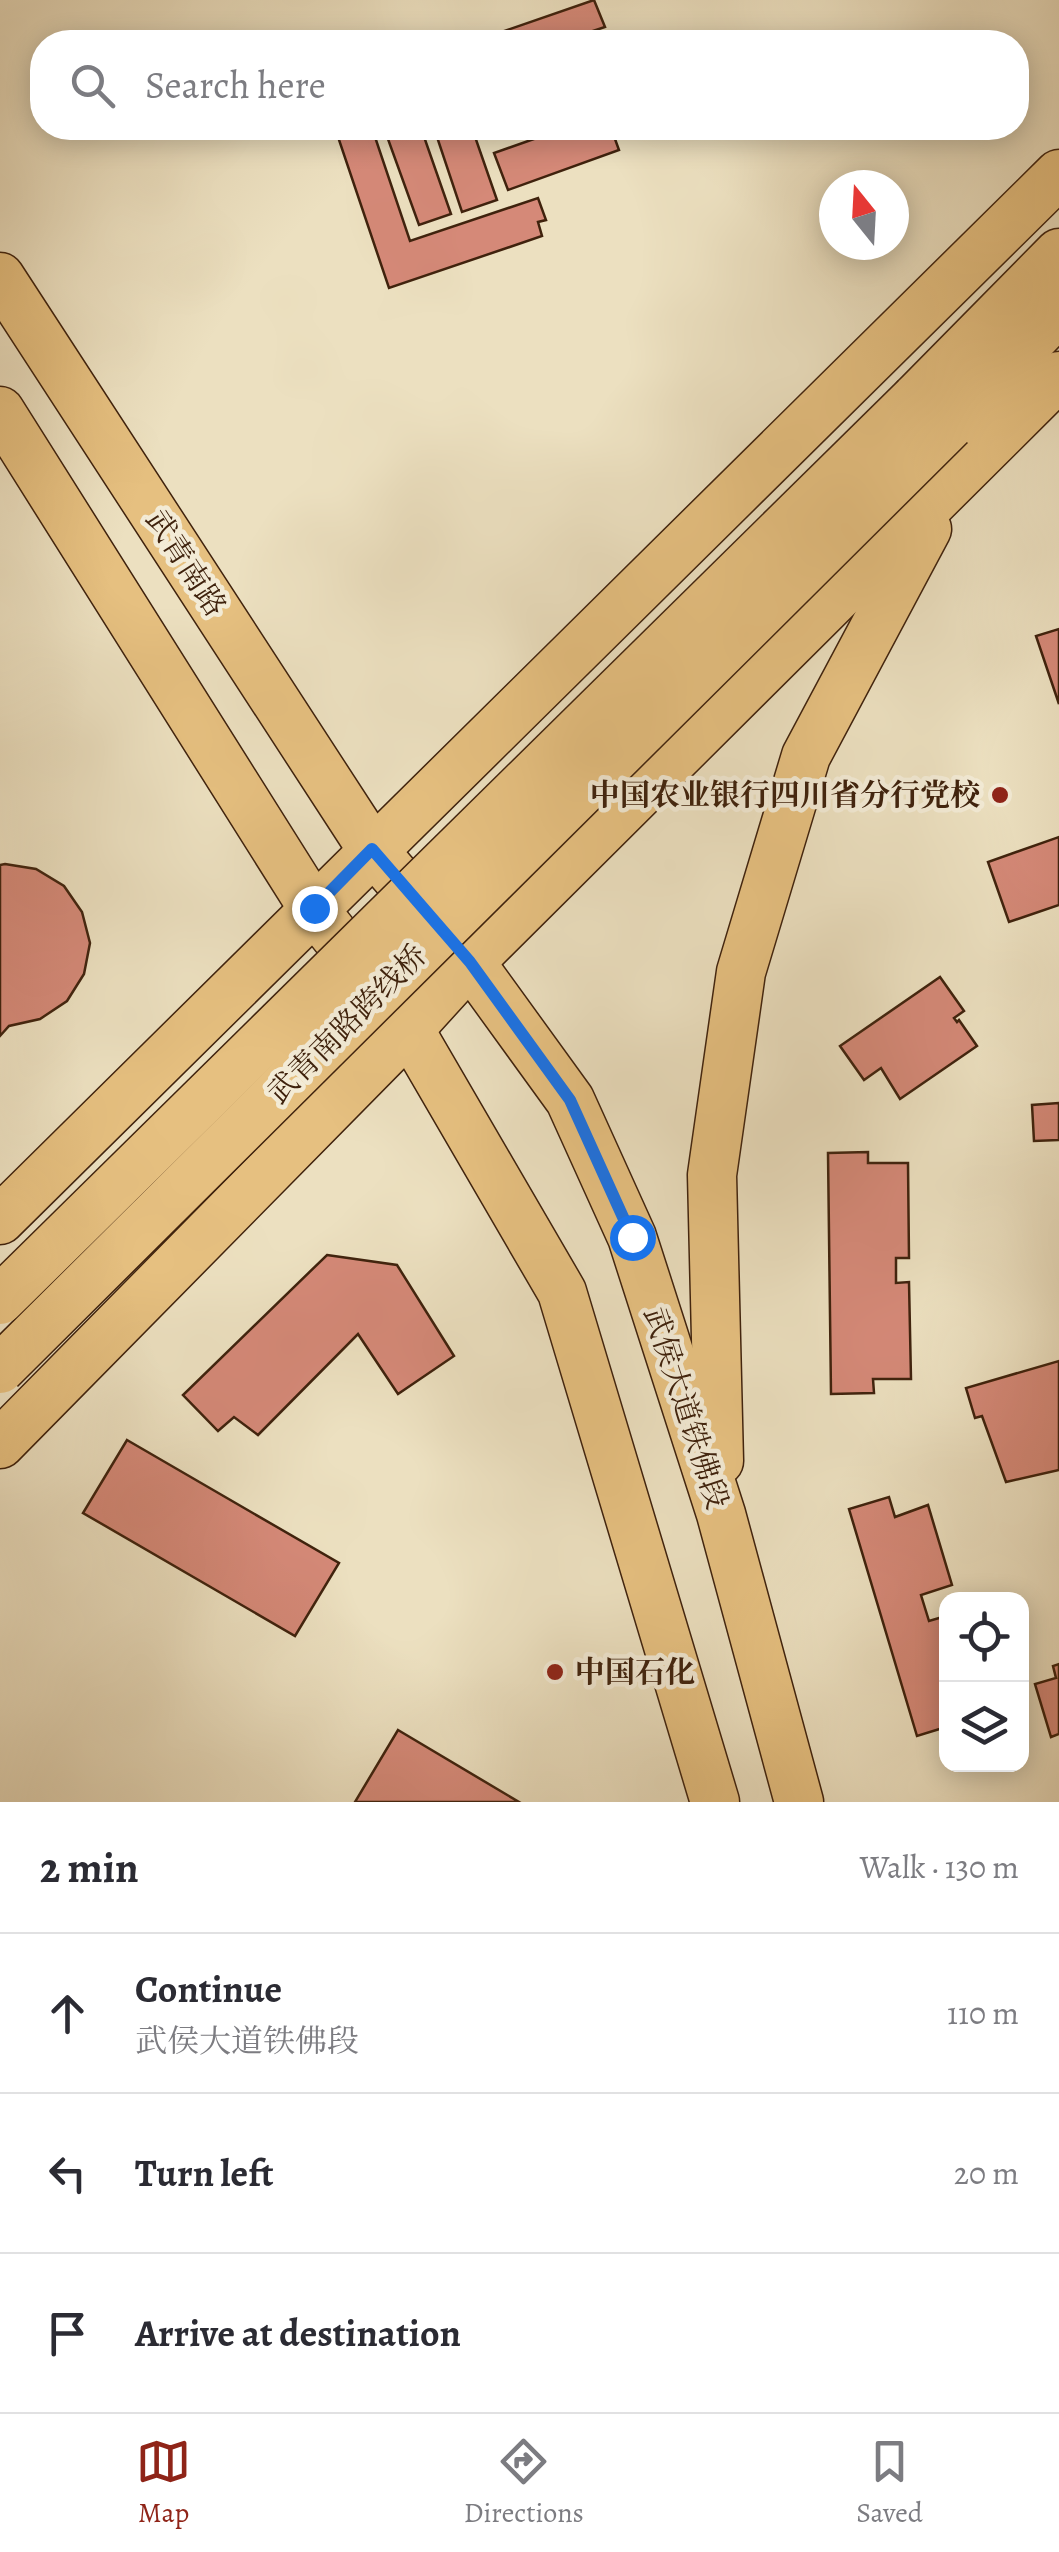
<!DOCTYPE html>
<html lang="en">
<head>
<meta charset="utf-8">
<style>
  body { margin:0; font-family:Alegreya,"Noto Serif SC",serif; background:#f2f2f3; color:#2b2b33 }
  .controls { position:absolute; right:30px; bottom:30px; display:grid; overflow:hidden; border-radius:20px; box-shadow:0 5px 25px #0003 }
  .controls button { width:90px; height:90px; display:grid; place-items:center; padding:0; border:0; border-bottom:2px solid #e1e1e2; background:#fff; color:#2b2b33; font:50px sans-serif }
  .compass { position:absolute; left:819px; top:170px; width:90px; height:90px; border-radius:50%; background:#fff; box-shadow:0 5px 25px #0003; rotate:342deg }
  .stop { position:absolute; width:30px; height:30px; margin:-22px; border:8px solid #1a73e8; border-radius:50%; background:#fff }
  .stop.end { background:#1a73e8; border-color:#fff; box-shadow:0 2px 10px #0008 }
  .list { margin:0; padding:0; list-style:none }
  h2 { display:flex; justify-content:space-between; align-items:center; height:130px; margin:0; padding:0 40px; font-size:42px }
  h2 small { font-size:32px; font-weight:400; color:#7c7c81 }
  .list li { display:grid; grid-template-columns:65px 1fr auto; gap:30px; align-items:center; box-sizing:border-box; height:160px; padding:0 40px; border-top:2px solid #e1e1e2 }
  .list b { display:block; font-size:38px; white-space:nowrap }
  .list p { margin:0; font-size:32px; white-space:nowrap; color:#7c7c81 }
  .list em { font-size:32px; font-style:normal; color:#7c7c81 }
  .icon { flex:none; width:55px; height:55px; fill:none; stroke:currentColor; stroke-width:2; stroke-linecap:round; stroke-linejoin:round }
  .map { position:relative; flex:none; width:1059px; height:1802px; overflow:hidden }
  .search { position:absolute; background:#fff; box-shadow:0 5px 25px #0003; left:30px; right:30px; top:30px; height:110px; display:flex; align-items:center; gap:25px; box-sizing:border-box; padding:0 35px; border-radius:40px; color:#7c7c81; font-size:38px }
  .sheet { height:610px; background:#fff }
  nav { display:flex; justify-content:space-around; align-items:center; box-sizing:border-box; height:140px; border-top:2px solid #e1e1e2; background:#fff; font-size:28px; color:#7c7c81 }
  nav a { display:grid; justify-items:center; gap:5px }
  nav .on { color:#8f2418 }
  .map>svg:first-child { display:block }
  .building { fill:#d58978; stroke:#3f220d; stroke-width:2.5 }
  .lines { fill:none; stroke-linecap:round; stroke-linejoin:round }
  .primary-casing { stroke:#3f220d; stroke-width:51 }
  .primary { stroke:#e6c080; stroke-width:48 }
  .primary-bridge-casing { stroke:#3f220d; stroke-width:51; stroke-linecap:butt }
  .primary-bridge { stroke:#e6c080; stroke-width:48 }
  .route { stroke:#1a73e8; stroke-width:12 }
  .poi-dot { fill:#8f2418; stroke:#f3ebd6; stroke-width:4 }
  .labels { text-anchor:middle; stroke-width:9; stroke-linejoin:round; paint-order:stroke }
  .street-label { font-size:30px; fill:#3f220d; stroke:#f3ebd6 }
  .poi-label { font-size:30px; font-weight:bold; fill:#3f220d; stroke:#f3ebd6; text-anchor:end }
</style>
</head>
<body>
<div class="map">
<svg width="1059" height="1802" viewBox="0 0 1059 1802">
  <rect width="100%" height="100%" fill="#ece0c0"/>
  <filter id="stains"><feTurbulence type="fractalNoise" baseFrequency=".002" numOctaves="4"/><feColorMatrix values="0 0 0 0 .2 0 0 0 0 .09 0 0 0 0 .02 0 0 0 .5 -.17"/></filter>
  <radialGradient id="worn" r=".72"><stop offset=".6" stop-color="#630" stop-opacity="0"/><stop offset="1" stop-color="#630" stop-opacity=".3"/></radialGradient>
  <g class="building">
    <polygon points="594,0 605,27 560,42 493,42 490,36"/>
    <polygon points="335,128 372,128 410,241 538,198 546,220 538,222 542,236 389,288"/>
    <polygon points="384,128 421,128 451,214 419,225"/>
    <polygon points="434,128 472,128 497,200 462,212"/>
    <polygon points="565,128 611,128 619,150 508,190 494,153"/>
    <polygon points="1059,629 1059,704 1036,636"/>
    <polygon points="1059,837 1059,905 1009,922 988,862"/>
    <polygon points="5,864 36,869 64,886 82,912 90,943 84,974 67,1001 40,1019 9,1026 0,1036 0,865"/>
    <polygon points="940,977 964,1011 954,1018 957,1022 959,1020 977,1046 900,1099 881,1068 864,1080 840,1046"/>
    <polygon points="1059,1103 1059,1140 1034,1141 1032,1105"/>
    <polygon points="868,1152 868,1163 908,1163 909,1258 896,1258 896,1283 909,1282 911,1379 873,1379 874,1393 831,1394 828,1153"/>
    <polygon points="327,1255 397,1265 454,1356 398,1394 358,1334 258,1435 234,1417 218,1431 183,1395"/>
    <polygon points="1059,1361 1059,1470 1006,1482 982,1416 975,1418 966,1388"/>
    <polygon points="127,1440 339,1563 295,1636 83,1513"/>
    <polygon points="889,1497 895,1517 928,1505 952,1585 921,1595 929,1621 946,1616 946,1727 917,1736 849,1509"/>
    <polygon points="1059,1664 1059,1734 1051,1737 1035,1684 1056,1678 1053,1666"/>
    <polygon points="398,1730 519,1802 355,1802"/>
  </g>
  <g class="lines">
    <defs>
      <g id="primary">
        <polyline points="0,277 372,849 470,962 570,1100 632,1237 721,1514 799,1802"/>
        <polyline points="916,398 1059,253"/>
        <polyline points="0,411 313,908 409,1029 562,1292 715,1802"/>
        <polyline points="950,425 1059,311"/>
        <polyline points="0,1220 1059,174"/>
        <polyline points="0,1444 409,1029 470,962 1059,376"/>
        <polyline points="719,1461 712,1175 741,972 806,756 927,529"/>
      </g>
    </defs>
    <use href="#primary" class="primary-casing"/>
    <use href="#primary" class="primary"/>
    <defs>
      <g id="primary-bridge">
        <polyline points="0,1300 916,398"/>
        <polyline points="0,1369 950,425"/>
      </g>
    </defs>
    <use href="#primary-bridge" class="primary-bridge-casing"/>
    <use href="#primary-bridge" class="primary-bridge"/>
  </g>
  <g class="lines">
    <polyline class="route" points="314,908 372,849 470,962 570,1100 632,1237"/>
  </g>
  <g class="poi-dot">
    <circle cx="1000" cy="795" r="10"/>
    <circle cx="555" cy="1672" r="10"/>
  </g>
  <g class="labels">
    <g class="street-label">
      <text transform="translate(186 563) rotate(57)" y="10">武青南路</text>
      <text transform="translate(347 1024) rotate(-45)" y="10">武青南路跨线桥</text>
      <text transform="translate(686 1408) rotate(72)" y="10">武侯大道铁佛段</text>
    </g>
    <g class="poi-label">
      <text x="980" y="805">中国农业银行四川省分行党校</text>
      <text x="575" y="1682" text-anchor="start">中国石化</text>
    </g>
  </g>
  <rect width="100%" height="100%" filter="url(#stains)"/>
  <rect width="100%" height="100%" fill="url(#worn)"/>
</svg>
<div class="controls">
<button><svg class="icon" aria-label="locate" viewBox="0 0 24 24"><circle cx="12" cy="12" r="6"/><path d="M12 2v4M12 18v4M2 12h4M18 12h4"/></svg></button>
<button><svg class="icon" aria-label="layers" viewBox="0 0 24 24"><path d="M12 4l9 5-9 5-9-5zM3 14l9 5 9-5"/></svg></button>
</div>
<svg class="compass" viewBox="-18 -18 36 36"><path d="M0-13l5 13h-10z" fill="#e53935"/><path d="M0 13l5-13h-10z" fill="#7c7c81"/></svg>
<div class="stop" style="left:632px;top:1237px"></div>
<div class="stop end" style="left:314px;top:908px"></div>
<div class="search"><svg class="icon" aria-label="search" viewBox="0 0 24 24"><circle cx="10" cy="10" r="6"/><path d="M15 15l6 6"/></svg>Search here</div>
</div>
<section class="sheet">
<h2>2 min<small>Walk · 130 m</small></h2>
<ul class="list">
<li><svg class="icon" aria-label="ahead" viewBox="0 0 24 24"><path d="M12 20V5M6 11l6-6 6 6"/></svg><div><b>Continue</b><p>武侯大道铁佛段</p></div><em>110 m</em></li>
<li><svg class="icon" aria-label="left" viewBox="0 0 24 24"><path d="M17 20v-9H6M10 6l-5 5 5 5"/></svg><div><b>Turn left</b></div><em>20 m</em></li>
<li><svg class="icon" aria-label="arrive" viewBox="0 0 24 24"><path d="M6 21V4h12l-3 4 3 4H6"/></svg><div><b>Arrive at destination</b></div></li>
</ul>
</section>
<nav>
<a class="on"><svg class="icon" aria-label="map" viewBox="0 0 24 24"><path d="M3 6l6-2 6 2 6-2v14l-6 2-6-2-6 2zM9 4v14M15 6v14"/></svg>Map</a>
<a><svg class="icon" aria-label="directions" viewBox="0 0 24 24"><path d="M12 3l9 9-9 9-9-9zM9 14v-3h6M13 9l2 2-2 2"/></svg>Directions</a>
<a><svg class="icon" aria-label="saved" viewBox="0 0 24 24"><path d="M7 4h10v16l-5-4-5 4z"/></svg>Saved</a>
</nav>
</body>
</html>
